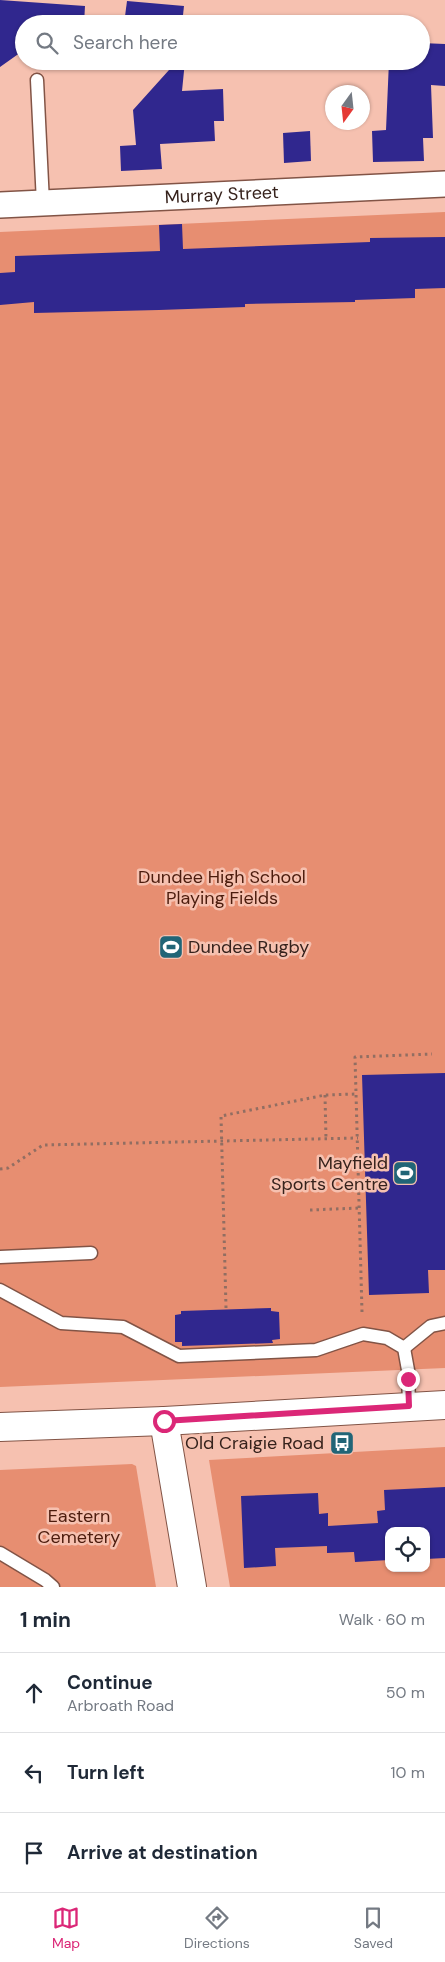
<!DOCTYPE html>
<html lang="en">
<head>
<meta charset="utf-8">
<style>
  body { margin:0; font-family:"DM Sans",sans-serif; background:#f6f6f7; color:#1f2937 }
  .controls { position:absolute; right:15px; bottom:15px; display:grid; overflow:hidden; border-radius:10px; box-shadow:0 1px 4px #0004 }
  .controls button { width:45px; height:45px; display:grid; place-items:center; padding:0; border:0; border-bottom:1px solid #e0e1e3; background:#fff; color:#1f2937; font:25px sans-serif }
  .compass { position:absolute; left:325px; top:85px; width:45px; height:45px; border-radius:50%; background:#fff; box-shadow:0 1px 4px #0004; rotate:195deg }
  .stop { position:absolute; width:15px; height:15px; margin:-11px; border:4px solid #db2777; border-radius:50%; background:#fff }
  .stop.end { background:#db2777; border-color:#fff; box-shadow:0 1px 5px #0008 }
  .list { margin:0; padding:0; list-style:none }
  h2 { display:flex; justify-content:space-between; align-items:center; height:65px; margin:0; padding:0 20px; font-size:21px }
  h2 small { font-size:16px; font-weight:400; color:#747a83 }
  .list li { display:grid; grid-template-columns:32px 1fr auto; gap:15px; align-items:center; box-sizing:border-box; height:80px; padding:0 20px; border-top:1px solid #e0e1e3 }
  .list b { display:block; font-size:19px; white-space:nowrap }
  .list p { margin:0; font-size:16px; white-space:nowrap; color:#747a83 }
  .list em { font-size:16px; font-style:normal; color:#747a83 }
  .icon { flex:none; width:28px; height:28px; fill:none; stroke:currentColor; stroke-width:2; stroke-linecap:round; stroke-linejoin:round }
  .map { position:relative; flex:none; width:445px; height:1587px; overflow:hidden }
  .search { position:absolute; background:#fff; box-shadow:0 1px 4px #0004; left:15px; right:15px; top:15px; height:55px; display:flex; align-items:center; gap:12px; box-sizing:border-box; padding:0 18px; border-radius:28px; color:#747a83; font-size:19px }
  .sheet { height:305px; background:#fff }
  nav { display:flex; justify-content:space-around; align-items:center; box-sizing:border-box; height:70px; border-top:1px solid #e0e1e3; background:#fff; font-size:14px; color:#747a83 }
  nav a { display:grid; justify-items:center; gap:2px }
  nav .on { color:#db2777 }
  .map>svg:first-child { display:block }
  .green { fill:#e78e71; fill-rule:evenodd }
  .building { fill:#30278e }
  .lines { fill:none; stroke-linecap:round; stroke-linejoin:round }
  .service-casing { stroke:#825446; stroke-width:15 }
  .minor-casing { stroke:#825446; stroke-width:28 }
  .tertiary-casing { stroke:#825446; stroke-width:30 }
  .secondary-casing { stroke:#825446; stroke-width:30 }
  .path { stroke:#916e62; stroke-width:3; stroke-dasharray:2.5 4; stroke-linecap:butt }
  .service { stroke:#fff; stroke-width:12 }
  .minor { stroke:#fff; stroke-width:25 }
  .tertiary { stroke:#fff; stroke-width:28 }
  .secondary { stroke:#fff; stroke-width:28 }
  .route { stroke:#db2777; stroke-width:6 }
  .labels { text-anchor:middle; stroke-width:5; stroke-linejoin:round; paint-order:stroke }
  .street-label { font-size:18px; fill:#36221c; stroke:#f6c1b0 }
  .park-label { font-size:18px; fill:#4c1c0d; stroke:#f6c1b0 }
  .poi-label { font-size:18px; fill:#36221c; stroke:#f6c1b0; text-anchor:end }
</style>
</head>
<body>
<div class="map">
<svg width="445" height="1587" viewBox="0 0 445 1587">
  <rect width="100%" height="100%" fill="#f6c1b0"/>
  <g class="green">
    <polygon points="445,212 445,1368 0,1387 0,232"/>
    <path d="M445,1447V1587H230L209,1460ZM389,1531H426V1568H389Z"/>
    <polygon points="132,1464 136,1466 156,1587 0,1587 0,1470"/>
  </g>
  <g class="building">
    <polygon points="0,0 85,6 84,24 24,24 24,50 0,67"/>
    <polygon points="127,1 184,6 182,24 124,24"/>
    <polygon points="421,43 445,44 445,86 431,85 433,138 423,138 424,161 373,162 372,131 386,130 389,61 421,61"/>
    <polygon points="121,61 185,61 182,91 223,89 224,121 214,121 215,141 160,144 162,169 121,171 120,146 136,145 133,110 169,70 121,65"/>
    <polygon points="310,131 311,161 284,163 283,133"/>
    <polygon points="182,224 183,249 370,242 370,238 445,237 445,288 415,289 415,298 355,300 355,302 245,304 245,307 159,310 34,313 34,302 0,305 0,273 15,272 15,256 160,251 159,225"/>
    <polygon points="445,1073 445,1270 428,1270 429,1293 369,1295 362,1075"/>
    <polygon points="271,1308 271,1311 279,1312 280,1339 272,1340 273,1343 182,1346 182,1342 175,1342 175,1315 181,1314 181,1311"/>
    <polygon points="445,1487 445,1558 426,1559 426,1531 389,1531 389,1560 355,1562 354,1552 327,1553 327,1546 275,1548 276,1566 244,1568 241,1496 318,1493 319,1514 328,1513 328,1526 378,1523 377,1511 385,1510 384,1490"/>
  </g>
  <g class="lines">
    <defs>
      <g id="service">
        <polyline points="37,80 43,203"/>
        <polyline points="0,1257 91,1253"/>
        <polyline points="0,1290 61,1323 123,1327 179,1356 316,1350 363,1334 387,1338 404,1348 408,1370 409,1406"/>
        <polyline points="404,1348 431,1326 445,1323"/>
        <polyline points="0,1553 45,1580 53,1587"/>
      </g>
      <g id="minor">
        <path id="s1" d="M0,205L445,184"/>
      </g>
      <polyline id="tertiary" points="164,1421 192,1587"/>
      <polyline id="secondary" points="0,1427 164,1421 445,1405"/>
    </defs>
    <use href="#service" class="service-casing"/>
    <use href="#minor" class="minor-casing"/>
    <use href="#tertiary" class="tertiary-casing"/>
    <use href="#secondary" class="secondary-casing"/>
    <g class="path">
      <polyline points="325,1095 326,1139"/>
      <polyline points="0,1169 8,1168 43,1145 358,1138"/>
      <polyline points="310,1210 359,1208"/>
      <polyline points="226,1308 221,1116 325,1095 357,1094"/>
      <polyline points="362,1312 355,1057 432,1054"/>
    </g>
    <use href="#service" class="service"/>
    <use href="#minor" class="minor"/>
    <use href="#tertiary" class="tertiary"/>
    <use href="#secondary" class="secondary"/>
  </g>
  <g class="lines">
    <polyline class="route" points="164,1421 409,1406 408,1379"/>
  </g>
  <defs>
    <symbol id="stadium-square" viewBox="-11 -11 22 22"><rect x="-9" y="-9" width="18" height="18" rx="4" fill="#216577" stroke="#f6c1b0"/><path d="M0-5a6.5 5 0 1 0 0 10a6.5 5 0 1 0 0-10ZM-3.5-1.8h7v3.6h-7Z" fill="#fff"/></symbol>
    <symbol id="bus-square" viewBox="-11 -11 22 22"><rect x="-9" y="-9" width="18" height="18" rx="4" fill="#216577" stroke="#f6c1b0"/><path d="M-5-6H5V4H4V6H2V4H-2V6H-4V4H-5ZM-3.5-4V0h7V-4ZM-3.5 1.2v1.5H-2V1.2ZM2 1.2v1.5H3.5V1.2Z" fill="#fff"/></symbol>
  </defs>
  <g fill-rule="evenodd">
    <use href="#stadium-square" x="157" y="933" width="28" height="28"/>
    <use href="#stadium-square" x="391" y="1159" width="28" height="28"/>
    <use href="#bus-square" x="328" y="1429" width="28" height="28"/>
  </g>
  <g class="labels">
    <g class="street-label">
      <text dy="6" stroke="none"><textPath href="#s1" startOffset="222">Murray Street</textPath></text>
    </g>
    <g class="park-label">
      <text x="222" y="883">Dundee High School<tspan x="222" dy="21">Playing Fields</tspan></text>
      <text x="79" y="1522">Eastern<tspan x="79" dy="21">Cemetery</tspan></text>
    </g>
    <g class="poi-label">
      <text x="188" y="953" text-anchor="start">Dundee Rugby</text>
      <text x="388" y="1169">Mayfield<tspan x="388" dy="21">Sports Centre</tspan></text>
      <text x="324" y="1449">Old Craigie Road</text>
    </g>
  </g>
</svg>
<div class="controls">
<button><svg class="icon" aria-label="locate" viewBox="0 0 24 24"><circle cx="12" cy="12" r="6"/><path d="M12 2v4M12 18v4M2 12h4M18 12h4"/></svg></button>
</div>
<svg class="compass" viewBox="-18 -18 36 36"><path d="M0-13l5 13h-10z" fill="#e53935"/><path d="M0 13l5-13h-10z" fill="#747a83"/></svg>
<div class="stop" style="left:164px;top:1421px"></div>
<div class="stop end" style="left:408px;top:1379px"></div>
<div class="search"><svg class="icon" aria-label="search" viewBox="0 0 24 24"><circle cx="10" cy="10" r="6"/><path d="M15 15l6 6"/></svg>Search here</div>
</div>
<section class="sheet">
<h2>1 min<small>Walk · 60 m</small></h2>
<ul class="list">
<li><svg class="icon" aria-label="ahead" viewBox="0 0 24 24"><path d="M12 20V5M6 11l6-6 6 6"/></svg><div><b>Continue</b><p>Arbroath Road</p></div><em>50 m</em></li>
<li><svg class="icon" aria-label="left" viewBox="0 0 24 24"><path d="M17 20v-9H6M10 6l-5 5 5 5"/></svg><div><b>Turn left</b></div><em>10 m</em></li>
<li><svg class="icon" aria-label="arrive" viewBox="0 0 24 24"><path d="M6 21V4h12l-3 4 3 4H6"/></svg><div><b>Arrive at destination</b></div></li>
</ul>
</section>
<nav>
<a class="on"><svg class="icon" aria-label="map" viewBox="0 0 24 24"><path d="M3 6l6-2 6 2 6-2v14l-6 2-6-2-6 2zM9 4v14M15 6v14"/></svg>Map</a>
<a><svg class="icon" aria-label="directions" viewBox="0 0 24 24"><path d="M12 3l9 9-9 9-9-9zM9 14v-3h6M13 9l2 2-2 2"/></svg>Directions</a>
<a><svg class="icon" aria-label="saved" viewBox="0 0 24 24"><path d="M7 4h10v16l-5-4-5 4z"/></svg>Saved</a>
</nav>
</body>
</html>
